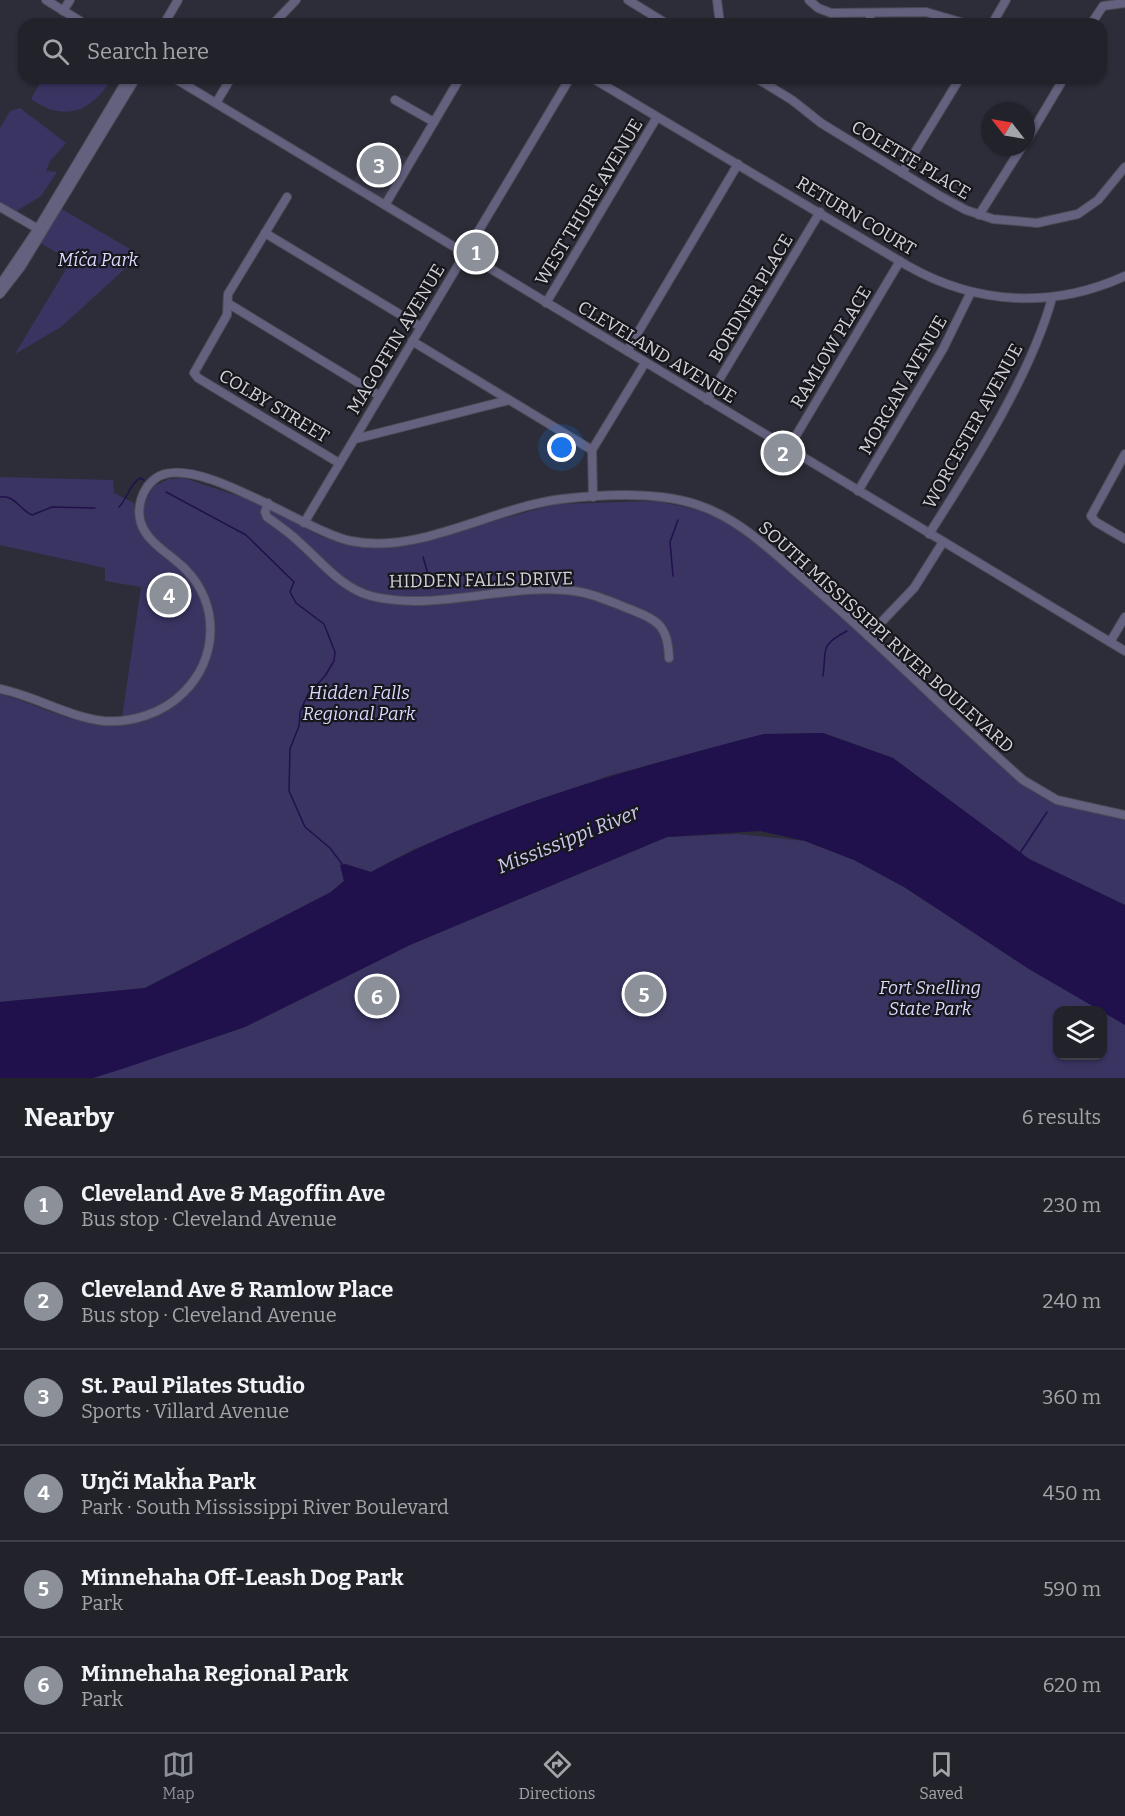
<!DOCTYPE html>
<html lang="en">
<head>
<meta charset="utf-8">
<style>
  body { margin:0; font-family:Bitter,serif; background:#2a2a33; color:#f1f3f6 }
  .controls { position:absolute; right:18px; bottom:18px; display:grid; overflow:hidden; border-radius:12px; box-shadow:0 2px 4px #0004 }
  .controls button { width:54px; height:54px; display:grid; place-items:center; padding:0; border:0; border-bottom:2px solid #3f3f47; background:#22222b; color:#f1f3f6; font:30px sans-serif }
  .compass { position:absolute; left:981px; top:102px; width:54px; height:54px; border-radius:50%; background:#22222b; box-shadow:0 2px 4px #0004; rotate:301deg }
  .you { position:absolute; left:562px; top:448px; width:21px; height:21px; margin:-15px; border:4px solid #fff; border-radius:50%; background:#1a73e8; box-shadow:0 0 0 9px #1a73e833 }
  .badge { display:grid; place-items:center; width:39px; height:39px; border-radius:50%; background:#8c9099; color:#fff; font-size:20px; font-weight:700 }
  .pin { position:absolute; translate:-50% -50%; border:3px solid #fff; box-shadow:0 2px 6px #0006 }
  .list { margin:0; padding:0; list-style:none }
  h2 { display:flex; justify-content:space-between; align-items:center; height:78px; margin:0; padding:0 24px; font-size:26px }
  h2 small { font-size:20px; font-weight:400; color:#a2a4a9 }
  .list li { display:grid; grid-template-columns:39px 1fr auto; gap:18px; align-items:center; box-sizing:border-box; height:96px; padding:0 24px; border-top:2px solid #3f3f47 }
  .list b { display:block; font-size:22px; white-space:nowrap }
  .list p { margin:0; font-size:20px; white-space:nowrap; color:#a2a4a9 }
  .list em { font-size:20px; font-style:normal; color:#a2a4a9 }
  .icon { flex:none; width:33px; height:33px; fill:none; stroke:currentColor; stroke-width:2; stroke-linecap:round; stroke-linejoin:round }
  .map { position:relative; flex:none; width:1125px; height:1078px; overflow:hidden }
  .search { position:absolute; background:#22222b; box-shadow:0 2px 4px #0004; left:18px; right:18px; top:18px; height:66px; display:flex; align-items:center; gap:15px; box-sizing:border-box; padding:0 21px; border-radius:18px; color:#a2a4a9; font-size:22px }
  .sheet { height:654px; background:#22222b }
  nav { display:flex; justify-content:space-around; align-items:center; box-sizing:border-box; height:84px; border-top:2px solid #3f3f47; background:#22222b; font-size:16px; color:#a2a4a9 }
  nav a { display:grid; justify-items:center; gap:3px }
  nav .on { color:#8c9099 }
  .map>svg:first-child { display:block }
  .built { fill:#373648 }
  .green { fill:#3a3462 }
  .water { fill:#20114c }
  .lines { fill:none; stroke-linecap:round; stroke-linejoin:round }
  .stream { stroke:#20114c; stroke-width:1.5 }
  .minor-casing { stroke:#4b4b56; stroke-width:10 }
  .minor { stroke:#63617e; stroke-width:8 }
  .labels { text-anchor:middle; stroke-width:4.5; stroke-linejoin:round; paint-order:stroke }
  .street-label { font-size:18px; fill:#d2d2d9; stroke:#16161b }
  .park-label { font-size:18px; font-style:italic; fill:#dad8ff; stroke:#16161b }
  .water-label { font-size:20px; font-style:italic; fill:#cbc9ef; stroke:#16161b }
</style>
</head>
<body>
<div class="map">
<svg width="1125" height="1078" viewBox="0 0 1125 1078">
  <rect width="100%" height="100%" fill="#2d2d39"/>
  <polygon class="built" points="378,141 412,161 386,206 351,185"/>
  <g class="green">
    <path d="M43,78H103L109,83C88,114 62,121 31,99Z"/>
    <polygon points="20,108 66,143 50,161 46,171 57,172 41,196 10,215 0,209 0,128 10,111"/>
    <polygon points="60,208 140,255 61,327 15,354 71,261 39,242"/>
    <path d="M0,477L113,480L114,493L134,503C135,539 165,551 186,574C211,602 213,642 194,673C177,699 152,711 122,718L141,587L105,581V568L0,545Z"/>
    <path d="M184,478L256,502L320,536L367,548L410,544L556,504L656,501L700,510L729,524L767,550L952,718L1046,797L1069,807L1125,817V905L1029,859L893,758L823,733L764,734L608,776L414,849L371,872L345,864L340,865L344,881L331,892L145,988L0,1002V694C34,703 69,723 105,725C175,729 233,665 209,597C196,562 159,552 147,525C140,511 146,498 154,486L169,479Z"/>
    <polygon points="737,834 805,841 854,860 904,887 1029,969 1101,1010 1058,1011 1058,1056 1102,1056 1103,1011 1125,1025 1125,1078 93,1078 245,1027 410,945 667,837"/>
  </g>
  <path class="water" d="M823,733L893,758L1029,859L1125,905V1025L1029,969L904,887L854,860L805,841L760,831L667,837L410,945L245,1027L125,1068L93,1078H0V1002L145,988L331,892L344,881L340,865L345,864L371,872C487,809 617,773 744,739L764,734Z"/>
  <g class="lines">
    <g class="stream">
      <polyline points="166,492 246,535 294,582 290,592 296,603 324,624 335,652 334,661 325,676 308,694 300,712 299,726 290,749 289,791 305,827 330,848 342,864"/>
      <path d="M0,497C14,494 20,510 32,515L52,507L95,508"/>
      <path d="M119,507C127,499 129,485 140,478L144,480"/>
      <polyline points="423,557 430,581"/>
      <polyline points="673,576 670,542 678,520"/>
      <path d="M823,676C827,650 818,646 847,631"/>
      <polyline points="1020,853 1047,812"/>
    </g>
    <defs>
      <g id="minor">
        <polyline points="46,0 85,24"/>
        <polyline points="628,0 667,24"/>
        <polyline points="717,0 720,24"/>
        <polyline points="809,0 818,8 831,13 926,12 967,24"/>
        <polyline points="63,11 70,0"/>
        <polyline points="870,13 870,24"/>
        <polyline points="164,24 178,0"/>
        <polyline points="273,24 296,0"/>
        <polyline points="992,24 1006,0"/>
        <polyline points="1091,24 1103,6 1125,3"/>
        <polyline points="174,78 1125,651"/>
        <path d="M592,78L908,266C977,305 1053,309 1125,276"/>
        <polyline points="756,78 792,100 821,123 940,196 966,210 993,219 1037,223 1078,214 1098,200 1125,167"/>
        <polyline points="395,100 434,122"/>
        <polyline points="216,103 231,78"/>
        <polyline points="1026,142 1064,78"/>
        <polyline points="902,173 960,78"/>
        <polyline points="287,197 228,294 227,315 194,373 198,378 339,463"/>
        <polyline points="385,205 460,78"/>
        <polyline points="0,207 40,230"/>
        <polyline points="979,215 1022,147"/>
        <polyline points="265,233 421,327"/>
        <polyline points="0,285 37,230 128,78"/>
        <polyline points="0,294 21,267 136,78"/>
        <polyline points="546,303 657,117"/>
        <polyline points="229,304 380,396"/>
        <polyline points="412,341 592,450"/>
        <polyline points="627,351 738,164"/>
        <polyline points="707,400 820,212"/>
        <polyline points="355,439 509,400"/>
        <polyline points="788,449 900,261"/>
        <polyline points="1125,454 1091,516 1096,522 1125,539"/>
        <polyline points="858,491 943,349 971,292"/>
        <polyline points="593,497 592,450 645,363"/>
        <path d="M268,503L265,512L267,517C278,525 289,532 299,542C321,561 341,588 371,596C437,613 515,580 580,592C596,595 612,602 627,608C657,620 668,624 669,658"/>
        <polyline points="304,523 570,78"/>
        <path d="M929,534C973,465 1031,375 1052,298"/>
        <polyline points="868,636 914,588 943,542"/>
        <polyline points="1110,642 1125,617"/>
        <path d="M0,689C35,696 68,717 104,721C132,723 163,713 183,693C218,659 220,605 186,570C172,555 147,543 141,523C136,508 142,488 156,478C195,451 306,532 351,541C420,555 493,507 562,499C605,494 657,491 698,505C740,519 771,551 804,579C880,643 949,714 1023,780L1057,800L1125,815"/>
      </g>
    </defs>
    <use href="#minor" class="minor-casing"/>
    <use href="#minor" class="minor"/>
  </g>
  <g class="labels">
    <g class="street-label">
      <text transform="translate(911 160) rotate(31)" y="6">COLETTE PLACE</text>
      <text transform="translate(589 202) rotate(-59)" y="6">WEST THURE AVENUE</text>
      <text transform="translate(856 216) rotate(31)" y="6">RETURN COURT</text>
      <text transform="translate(751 298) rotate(-59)" y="6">BORDNER PLACE</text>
      <text transform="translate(396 339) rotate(-59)" y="6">MAGOFFIN AVENUE</text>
      <text transform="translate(831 347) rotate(-59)" y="6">RAMLOW PLACE</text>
      <text transform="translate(657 352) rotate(31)" y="6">CLEVELAND AVENUE</text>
      <text transform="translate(903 385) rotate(-60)" y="6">MORGAN AVENUE</text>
      <text transform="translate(274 406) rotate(31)" y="6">COLBY STREET</text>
      <text transform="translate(973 426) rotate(-61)" y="6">WORCESTER AVENUE</text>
      <text transform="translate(481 580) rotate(-1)" y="6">HIDDEN FALLS DRIVE</text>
      <text transform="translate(886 637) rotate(42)" y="6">SOUTH MISSISSIPPI RIVER BOULEVARD</text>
    </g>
    <g class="park-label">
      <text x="98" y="266">Míča Park</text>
      <text x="359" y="699">Hidden Falls<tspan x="359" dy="21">Regional Park</tspan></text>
      <text x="930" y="994">Fort Snelling<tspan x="930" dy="21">State Park</tspan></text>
    </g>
    <g class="water-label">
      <text transform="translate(568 839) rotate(-22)" y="7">Mississippi River</text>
    </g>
  </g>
</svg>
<div class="controls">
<button><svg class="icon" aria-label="layers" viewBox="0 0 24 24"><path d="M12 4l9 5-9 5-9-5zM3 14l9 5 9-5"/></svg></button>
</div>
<svg class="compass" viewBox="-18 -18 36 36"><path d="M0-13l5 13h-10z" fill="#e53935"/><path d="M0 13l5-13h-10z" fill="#a2a4a9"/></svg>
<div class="you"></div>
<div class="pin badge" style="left:476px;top:252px">1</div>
<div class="pin badge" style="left:783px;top:453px">2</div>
<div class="pin badge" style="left:379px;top:165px">3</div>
<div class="pin badge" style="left:169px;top:595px">4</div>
<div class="pin badge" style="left:644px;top:994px">5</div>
<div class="pin badge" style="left:377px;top:996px">6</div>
<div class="search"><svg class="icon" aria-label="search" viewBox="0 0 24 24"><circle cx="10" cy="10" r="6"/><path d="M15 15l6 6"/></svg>Search here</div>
</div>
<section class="sheet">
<h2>Nearby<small>6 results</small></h2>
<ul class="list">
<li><span class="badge">1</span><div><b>Cleveland Ave &amp; Magoffin Ave</b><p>Bus stop · Cleveland Avenue</p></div><em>230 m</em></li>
<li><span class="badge">2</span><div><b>Cleveland Ave &amp; Ramlow Place</b><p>Bus stop · Cleveland Avenue</p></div><em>240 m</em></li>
<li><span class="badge">3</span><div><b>St. Paul Pilates Studio</b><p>Sports · Villard Avenue</p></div><em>360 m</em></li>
<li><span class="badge">4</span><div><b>Uŋči Makȟa Park</b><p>Park · South Mississippi River Boulevard</p></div><em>450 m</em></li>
<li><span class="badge">5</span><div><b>Minnehaha Off-Leash Dog Park</b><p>Park</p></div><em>590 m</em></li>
<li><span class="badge">6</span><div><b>Minnehaha Regional Park</b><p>Park</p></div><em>620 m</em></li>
</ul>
</section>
<nav>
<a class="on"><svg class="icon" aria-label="map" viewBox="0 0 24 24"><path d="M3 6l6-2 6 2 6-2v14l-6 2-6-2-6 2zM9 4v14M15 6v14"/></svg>Map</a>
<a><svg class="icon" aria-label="directions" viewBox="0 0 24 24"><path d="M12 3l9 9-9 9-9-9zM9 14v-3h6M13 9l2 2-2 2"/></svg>Directions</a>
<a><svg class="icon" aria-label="saved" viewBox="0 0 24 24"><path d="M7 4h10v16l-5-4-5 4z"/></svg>Saved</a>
</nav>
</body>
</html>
